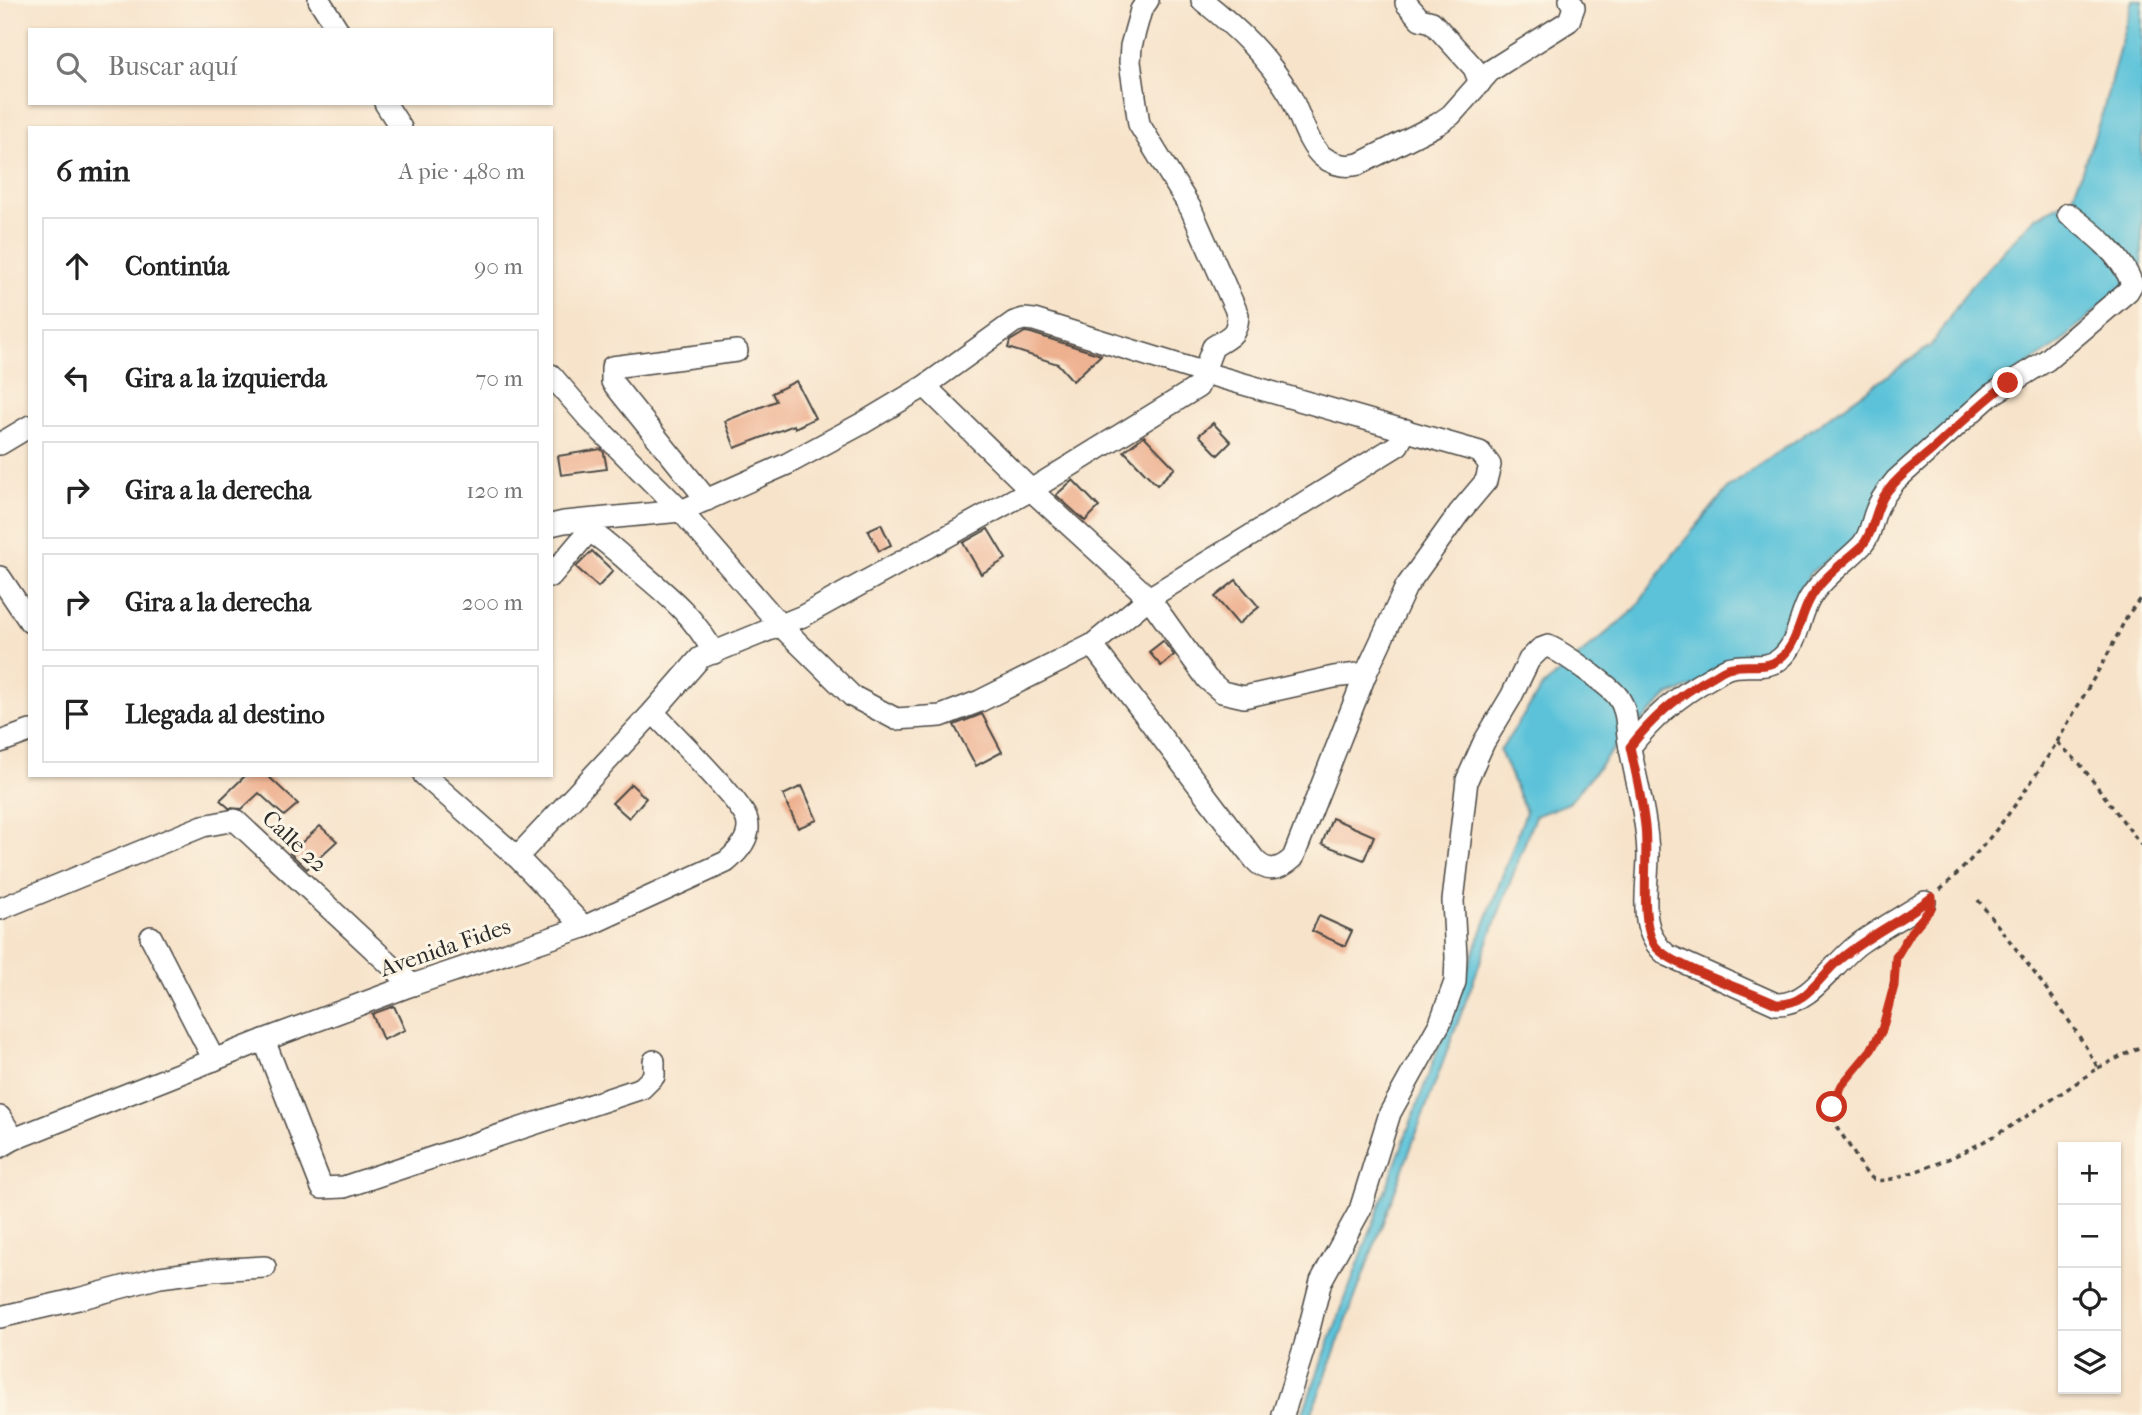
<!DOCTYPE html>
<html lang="es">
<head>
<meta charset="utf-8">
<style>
  body { margin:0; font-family:"IM FELL French Canon",serif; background:#f2f2f2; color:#222 }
  .controls { position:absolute; right:21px; bottom:21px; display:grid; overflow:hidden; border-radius:0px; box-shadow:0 2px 5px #0004 }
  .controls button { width:63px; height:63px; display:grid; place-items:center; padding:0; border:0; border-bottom:2px solid #e0e0e0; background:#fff; color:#222; font:35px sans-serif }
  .stop { position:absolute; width:21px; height:21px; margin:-16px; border:5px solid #c8321e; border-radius:50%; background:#fff }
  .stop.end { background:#c8321e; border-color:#fff; box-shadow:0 2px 7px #0008 }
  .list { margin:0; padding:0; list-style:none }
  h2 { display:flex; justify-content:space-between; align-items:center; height:91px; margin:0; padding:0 28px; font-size:30px }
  h2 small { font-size:23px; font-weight:400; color:#767676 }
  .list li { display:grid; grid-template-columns:46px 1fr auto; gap:21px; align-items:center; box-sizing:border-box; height:98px; margin:0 14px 14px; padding:0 14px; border:2px solid #e0e0e0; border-radius:0px }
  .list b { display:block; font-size:26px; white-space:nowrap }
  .list em { font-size:23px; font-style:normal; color:#767676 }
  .icon { flex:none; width:38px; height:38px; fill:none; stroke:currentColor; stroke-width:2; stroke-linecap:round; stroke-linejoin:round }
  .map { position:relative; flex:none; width:2142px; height:1415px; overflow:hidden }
  .search { position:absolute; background:#fff; box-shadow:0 2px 5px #0004; left:28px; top:28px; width:525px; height:77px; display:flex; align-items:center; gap:18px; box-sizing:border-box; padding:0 24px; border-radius:0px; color:#767676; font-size:26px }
  .panel { position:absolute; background:#fff; box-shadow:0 2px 5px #0004; left:28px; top:126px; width:525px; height:651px; border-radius:0px }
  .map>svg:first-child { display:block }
  .water { fill:#5cc2d9; stroke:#447682; stroke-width:2 }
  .building { fill:#eeb190 }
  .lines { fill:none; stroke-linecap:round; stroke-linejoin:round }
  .minor-casing { stroke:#4a4743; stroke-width:24 }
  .path { stroke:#4a4743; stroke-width:3.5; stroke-dasharray:5 5; stroke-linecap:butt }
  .minor { stroke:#fff; stroke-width:21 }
  .route { stroke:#c8321e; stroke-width:9 }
  .labels { text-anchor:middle; stroke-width:6; stroke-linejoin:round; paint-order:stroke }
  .street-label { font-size:23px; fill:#2b2b2b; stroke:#fcf5e5 }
</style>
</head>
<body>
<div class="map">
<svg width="2142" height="1415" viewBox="0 0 2142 1415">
  <rect width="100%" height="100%" fill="#fcf5e5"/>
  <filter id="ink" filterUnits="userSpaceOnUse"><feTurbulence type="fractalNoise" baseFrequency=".0143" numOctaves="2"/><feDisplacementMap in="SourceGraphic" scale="14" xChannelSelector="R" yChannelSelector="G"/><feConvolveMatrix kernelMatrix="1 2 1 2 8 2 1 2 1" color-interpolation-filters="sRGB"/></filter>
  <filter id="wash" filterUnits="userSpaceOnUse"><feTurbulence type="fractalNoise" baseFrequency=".00686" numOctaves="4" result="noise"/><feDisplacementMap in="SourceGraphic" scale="28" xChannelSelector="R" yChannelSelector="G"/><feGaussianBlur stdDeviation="1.57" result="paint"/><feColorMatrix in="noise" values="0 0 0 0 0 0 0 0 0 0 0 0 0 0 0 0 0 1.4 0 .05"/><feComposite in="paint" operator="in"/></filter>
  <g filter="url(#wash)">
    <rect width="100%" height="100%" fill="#f7e3ca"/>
    <polygon class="water" points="2132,0 2142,0 2142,264 2127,282 2058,345 1976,398 1860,537 1810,573 1793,607 1788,639 1771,658 1669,695 1616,746 1569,803 1535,816 1311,1415 1302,1415 1526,812 1500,751 1542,687 1635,609 1671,557 1728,488 1931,345 1970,287 2035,217 2072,199 2103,111"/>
    <g id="blocks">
      <g class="building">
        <polygon points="1025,332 1031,333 1101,355 1073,381 1058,364 1008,348 1010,341"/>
        <polygon points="796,381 815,418 795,428 794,425 735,448 725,421 776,401 772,393"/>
        <polygon points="1213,423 1231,442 1218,455 1199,435"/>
        <polygon points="1144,436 1175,468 1157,485 1124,451"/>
        <polygon points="601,449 604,453 607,469 561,475 558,456"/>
        <polygon points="1073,480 1099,507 1085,521 1056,495"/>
        <polygon points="881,524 891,545 879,551 868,530"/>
        <polygon points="988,529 1006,559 981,574 963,543"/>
        <polygon points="592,551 613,571 598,587 576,567"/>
        <polygon points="1236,580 1259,607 1238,624 1215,597"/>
        <polygon points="1163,641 1174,655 1161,666 1149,652"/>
        <polygon points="982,714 1002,752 976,766 954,725"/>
        <polygon points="246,775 267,775 298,804 284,816 259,793 242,809 229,808 220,800"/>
        <polygon points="631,784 646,798 629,818 612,803"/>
        <polygon points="802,786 817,820 798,828 783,795"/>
        <polygon points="1332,818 1374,836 1364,860 1322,844"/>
        <polygon points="320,826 337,841 307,869 290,853"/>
        <polygon points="1319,916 1352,931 1345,946 1312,931"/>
        <polygon points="394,1006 405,1030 383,1040 372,1014"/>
      </g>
    </g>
  </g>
  <g filter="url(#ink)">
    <use href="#blocks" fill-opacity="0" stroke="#4a4743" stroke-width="2"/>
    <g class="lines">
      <defs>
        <g id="minor">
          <polyline points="319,0 338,30"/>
          <path d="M1202,0C1237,28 1267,56 1290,95C1299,112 1308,146 1323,157C1334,165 1347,167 1359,164L1438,124L1451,115L1490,71L1569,21L1574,7L1570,0"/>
          <polyline points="1406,3 1420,19 1432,22 1474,68 1480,83"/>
          <polyline points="385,103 401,128"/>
          <polyline points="551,375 590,420 681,511 781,626 852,696 896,719 941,716 980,701 1092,645 1149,598 1398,445 1406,430"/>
          <polyline points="0,444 30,426"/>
          <polyline points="707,500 612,382 612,367 737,351"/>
          <polyline points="551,525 564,522 681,511 787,464 863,423 925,386 1014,322 1024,319 1034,320 1205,373 1480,452 1490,465 1486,481 1459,513 1406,587 1366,673 1334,677 1244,697 1222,692 1207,679 1149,598 1031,490 925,386"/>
          <path d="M589,531C605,540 618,553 632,565C666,594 692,613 714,653"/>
          <polyline points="551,576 589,531 593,520"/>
          <polyline points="0,577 30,622"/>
          <path d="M1092,645L1254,859C1267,874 1280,870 1293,858L1366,673"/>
          <polyline points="0,742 30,731"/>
          <path d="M1630,747C1652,718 1678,696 1710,678C1716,675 1722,670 1728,668C1745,662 1765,671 1780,659C1799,644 1798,618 1810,598C1823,577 1845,563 1862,545C1871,535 1871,523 1876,511C1880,500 1888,490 1896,480L1991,395L2047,360L2128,291L2132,284C2122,255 2092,232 2068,214"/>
          <polyline points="424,775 517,857 584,927"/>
          <path d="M517,857L653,712L700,658L803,616L1031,490L1198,387L1213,347C1230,336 1237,336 1238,315L1191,209L1139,124L1130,62L1131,46L1141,10L1148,0"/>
          <polyline points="0,909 203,826 235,820 412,985"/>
          <polyline points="151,937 214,1060"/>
          <polyline points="264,1040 322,1188 344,1187 642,1088 654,1076 654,1061"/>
          <polyline points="0,1117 14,1139"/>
          <path d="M0,1147L14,1139L264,1040L412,985L584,927L726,862C738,852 752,837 747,820C740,799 671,732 653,712"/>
          <polyline points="0,1317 78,1299 160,1277 213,1270 265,1267"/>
          <path d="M1283,1415L1305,1345L1321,1281L1360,1210L1390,1113L1440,1023L1455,982L1456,957L1453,901L1467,780L1484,742L1511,697L1529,660L1540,649L1548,646C1562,652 1609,685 1618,697C1628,711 1626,726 1629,743C1636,780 1647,817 1648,855C1648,891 1636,930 1667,955L1776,1004C1810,1006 1834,961 1860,943C1881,928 1904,916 1925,902"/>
        </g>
      </defs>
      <use href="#minor" class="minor-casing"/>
      <g class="path">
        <polyline points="2057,742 2109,652 2127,616 2142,596"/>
        <path d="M1940,890C1988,847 2023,796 2057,742L2080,764L2142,846"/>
        <path d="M1908,936C1888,964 1894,1002 1880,1033C1869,1059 1843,1076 1834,1104C1829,1120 1845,1138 1853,1152C1859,1161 1865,1176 1876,1180C1887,1182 1897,1177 1907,1174C1978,1153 2038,1109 2098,1068C2064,1007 2020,955 1978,900"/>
        <polyline points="2098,1068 2142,1046"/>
      </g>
      <use href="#minor" class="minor"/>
    </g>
  </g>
  <g class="lines" filter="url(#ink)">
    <path class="route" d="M1832,1107L1842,1085L1871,1050L1882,1030L1894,986L1896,957L1911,932L1931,908L1932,897C1902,921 1866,936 1837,962C1818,979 1805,1006 1776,1004C1749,991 1672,966 1656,947C1638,924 1649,858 1645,826C1642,800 1636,773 1630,747C1652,718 1677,696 1710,678C1716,675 1722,670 1728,668C1745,662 1765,671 1779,659C1800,644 1799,611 1816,590C1828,573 1847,560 1862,546C1875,531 1874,509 1886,493C1899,475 1916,464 1932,450C1958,427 1980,403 2008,383"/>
  </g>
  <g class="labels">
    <g class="street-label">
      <text transform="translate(295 841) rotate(43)" y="8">Calle 22</text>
      <text transform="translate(445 947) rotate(-19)" y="8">Avenida Fides</text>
    </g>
  </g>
</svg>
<div class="controls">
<button>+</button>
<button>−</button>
<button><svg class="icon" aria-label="locate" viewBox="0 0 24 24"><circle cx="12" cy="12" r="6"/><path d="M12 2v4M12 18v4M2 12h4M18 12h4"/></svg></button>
<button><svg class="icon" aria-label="layers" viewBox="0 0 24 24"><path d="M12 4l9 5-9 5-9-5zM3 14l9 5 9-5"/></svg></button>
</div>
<div class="stop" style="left:1832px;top:1107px"></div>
<div class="stop end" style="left:2008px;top:383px"></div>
<div class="search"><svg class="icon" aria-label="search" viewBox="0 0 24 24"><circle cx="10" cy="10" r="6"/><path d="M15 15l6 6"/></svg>Buscar aquí</div>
<section class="panel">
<h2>6 min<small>A pie · 480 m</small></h2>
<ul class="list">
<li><svg class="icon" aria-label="ahead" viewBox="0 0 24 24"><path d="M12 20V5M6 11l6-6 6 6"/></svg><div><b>Continúa</b></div><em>90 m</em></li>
<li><svg class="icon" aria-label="left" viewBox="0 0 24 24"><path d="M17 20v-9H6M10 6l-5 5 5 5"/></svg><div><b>Gira a la izquierda</b></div><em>70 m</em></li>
<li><svg class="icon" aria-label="right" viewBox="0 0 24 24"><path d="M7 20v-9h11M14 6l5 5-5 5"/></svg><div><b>Gira a la derecha</b></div><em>120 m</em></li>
<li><svg class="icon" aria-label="right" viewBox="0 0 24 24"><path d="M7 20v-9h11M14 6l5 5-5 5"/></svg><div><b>Gira a la derecha</b></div><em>200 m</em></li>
<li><svg class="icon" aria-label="arrive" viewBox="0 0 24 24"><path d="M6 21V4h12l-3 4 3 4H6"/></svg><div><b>Llegada al destino</b></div></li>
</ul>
</section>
</div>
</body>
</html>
